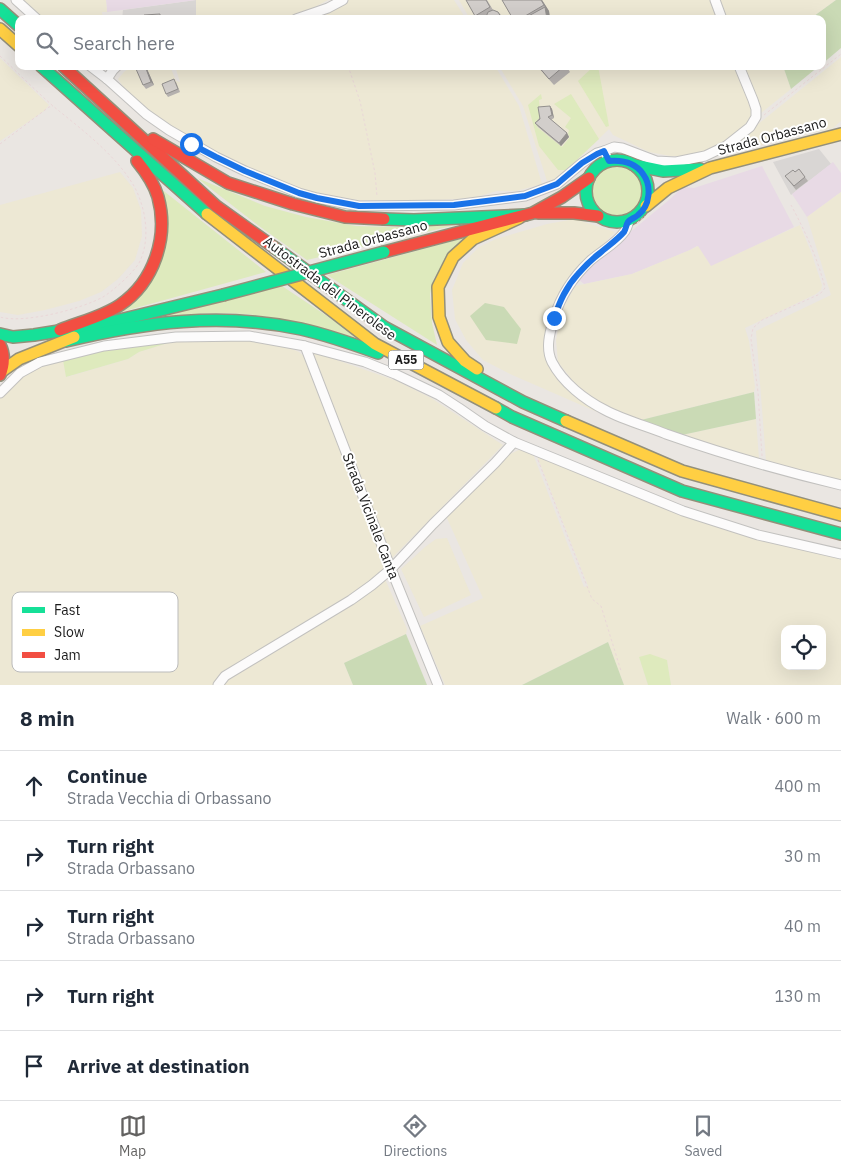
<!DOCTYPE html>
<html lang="en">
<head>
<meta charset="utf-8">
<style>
  body { margin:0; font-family:"IBM Plex Sans",sans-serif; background:#f2f2f3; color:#1f2937 }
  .controls { position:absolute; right:15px; bottom:15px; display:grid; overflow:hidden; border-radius:10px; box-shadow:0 5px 20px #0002 }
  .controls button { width:45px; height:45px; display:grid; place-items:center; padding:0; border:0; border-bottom:1px solid #e0e1e3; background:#fff; color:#1f2937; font:25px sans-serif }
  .stop { position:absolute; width:15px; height:15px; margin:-11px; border:4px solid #1a73e8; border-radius:50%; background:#fff }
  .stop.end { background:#1a73e8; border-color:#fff; box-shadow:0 1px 5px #0008 }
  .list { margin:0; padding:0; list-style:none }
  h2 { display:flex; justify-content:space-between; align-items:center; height:65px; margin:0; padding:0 20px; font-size:21px }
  h2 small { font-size:16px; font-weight:400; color:#747a83 }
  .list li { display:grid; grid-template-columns:32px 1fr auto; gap:15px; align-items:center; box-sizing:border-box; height:70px; padding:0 20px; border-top:1px solid #e0e1e3 }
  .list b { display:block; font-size:19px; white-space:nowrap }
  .list p { margin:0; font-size:16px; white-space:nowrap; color:#747a83 }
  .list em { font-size:16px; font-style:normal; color:#747a83 }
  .icon { flex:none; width:28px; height:28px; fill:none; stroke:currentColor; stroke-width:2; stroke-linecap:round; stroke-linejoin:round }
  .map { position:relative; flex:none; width:841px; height:685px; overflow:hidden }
  .search { position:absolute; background:#fff; box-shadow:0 5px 20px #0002; left:15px; right:15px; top:15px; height:55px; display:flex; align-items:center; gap:12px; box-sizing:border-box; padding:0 18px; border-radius:10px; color:#747a83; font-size:19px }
  .sheet { height:415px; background:#fff }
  nav { display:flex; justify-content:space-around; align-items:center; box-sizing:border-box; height:70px; border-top:1px solid #e0e1e3; background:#fff; font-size:14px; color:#747a83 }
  nav a { display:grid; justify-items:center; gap:2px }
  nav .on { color:#636261 }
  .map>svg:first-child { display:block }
  .residential { fill:#d9d6d4 }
  .industrial { fill:#e8dae5 }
  .farmland { fill:#ede8d4; fill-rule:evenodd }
  .grass { fill:#deeabd }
  .forest { fill:#cadab5 }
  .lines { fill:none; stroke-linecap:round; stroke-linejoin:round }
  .street-casing { stroke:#c2c1bf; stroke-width:11 }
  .fast-casing { stroke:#94907a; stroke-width:14 }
  .slow-casing { stroke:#94907a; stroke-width:14 }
  .jam-casing { stroke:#94907a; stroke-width:14 }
  .path { stroke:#ead7d8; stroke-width:1; stroke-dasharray:2.5 2.5; stroke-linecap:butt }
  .street { stroke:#fcfbfb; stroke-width:9 }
  .fast { stroke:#16e098; stroke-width:11 }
  .slow { stroke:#ffcf43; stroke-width:11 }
  .jam { stroke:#f24e42; stroke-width:11 }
  .fast-bridge-casing { stroke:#94907a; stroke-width:14; stroke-linecap:butt }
  .fast-bridge { stroke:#16e098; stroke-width:11 }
  .wall { fill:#b5b1af }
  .shaded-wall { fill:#93908e }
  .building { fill:#d2cecb; stroke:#93908e }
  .route { stroke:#1a73e8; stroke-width:6 }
  .labels { text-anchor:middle; stroke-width:4; stroke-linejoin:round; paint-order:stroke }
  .shield { fill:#fff; stroke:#5f5f5f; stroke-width:1 }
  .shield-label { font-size:12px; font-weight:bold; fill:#1b1b1b }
  .street-label { font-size:14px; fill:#1b1b1b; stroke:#fff }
  .key { fill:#fff; stroke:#bbb; stroke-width:1 }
  .key-label { font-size:14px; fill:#1b1b1b }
</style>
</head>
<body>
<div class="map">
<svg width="841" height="685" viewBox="0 0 841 685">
  <rect width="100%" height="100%" fill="#eae6e2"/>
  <g class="residential">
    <polygon points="196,0 196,19 122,19 123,10"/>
    <polygon points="819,149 831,164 791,195 773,162"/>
  </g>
  <g class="industrial">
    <polygon points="106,0 196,0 107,12"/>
    <polygon points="833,162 841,173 841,192 807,217 792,194"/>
    <polygon points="762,166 794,227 711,267 697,246 690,250 632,274 584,284 578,279 629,233 669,200 683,187 694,188"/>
  </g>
  <g class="farmland">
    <polygon points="22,0 106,0 107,12 102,12 103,19 43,19"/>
    <polygon points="196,0 328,0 313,8 281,19 196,19"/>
    <polygon points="348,0 454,0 466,19 328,19 325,13 335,8"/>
    <polygon points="459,0 711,0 718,19 470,19"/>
    <polygon points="719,0 836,0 810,19 726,19"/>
    <polygon points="841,57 841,121 833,128 741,150 731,151 734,145 757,125"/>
    <polygon points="0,58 49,105 44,111 0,141"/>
    <polygon points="132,66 170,66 176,81 180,82 175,66 321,66 322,68 328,66 495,66 519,106 542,184 516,191 497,191 473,198 437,200 359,200 329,197 300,188 229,159 169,124 148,111 128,94 118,79 124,72"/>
    <polygon points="499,66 736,66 753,113 748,125 731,138 712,149 688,156 670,156 649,152 613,135 609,129 559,178 547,181 523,106"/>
    <polygon points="743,66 783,66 791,89 761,113"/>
    <polygon points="120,172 133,188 141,210 142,236 135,260 118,279 101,292 79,301 45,310 18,315 0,312 0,205"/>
    <polygon points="841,192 841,480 766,461 756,331 831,295 807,217"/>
    <polygon points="575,219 615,232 571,277 545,351 579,397 597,412 510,374 483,360 466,340 455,319 452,290 463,263 479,247 496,239 547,224"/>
    <polygon points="800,225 811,252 822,285 821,290 816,294 745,328 749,341 755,387 754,392 641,420 604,405 576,385 558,362 556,340 561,313 575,286 632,274 690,250 698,246 711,266"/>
    <polygon points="195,340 250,340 287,347 299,352 306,358 382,558 384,569 368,583 341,602 225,671 217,679 214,685 0,685 0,398 22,376 35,369 63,360 67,377 128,359 139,352 171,342"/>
    <polygon points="311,351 397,381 431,398 503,445 392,558"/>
    <polygon points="756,419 759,459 682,435"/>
    <path d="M521,449L533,454L584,587L588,586L537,456L653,503L841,558V685H671L667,660L639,657L648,685H624L608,642L522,685H445L420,626L483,598L446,516L504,457ZM785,629H822V666H785Z"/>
    <polygon points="447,538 471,595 424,617 401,569 425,547 436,539"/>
    <polygon points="385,579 407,629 406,634 344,663 353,685 223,685 225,680"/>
  </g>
  <g class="grass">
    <polygon points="594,66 598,66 609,126 606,127 578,81"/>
    <polygon points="541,94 542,99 539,100 541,122 537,127 562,147 570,137 568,134 569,130 565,127 571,118 554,104 571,94 599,139 566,170 558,170 539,146 528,105"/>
    <circle cx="617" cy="191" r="25"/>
    <polygon points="197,178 265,206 306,217 356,226 396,227 456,225 307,260 259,226"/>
    <polygon points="160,188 266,272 114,314 155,271"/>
    <polygon points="468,237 434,278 430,294 432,323 437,345 327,275"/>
    <path d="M282,286L354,334V337C318,328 281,317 244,314C214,312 184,315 155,317L214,302Z"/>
    <polygon points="171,342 139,352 128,359 66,377 63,360 108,348"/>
    <polygon points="650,654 667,660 671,685 648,685 639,657"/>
  </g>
  <g class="forest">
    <polygon points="836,0 841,0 841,48 822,64 822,19 810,19"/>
    <polygon points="783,66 819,66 791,89"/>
    <polygon points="485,303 504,307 521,329 517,344 486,340 470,316"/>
    <polygon points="754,392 756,419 682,435 641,420"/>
    <polygon points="406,634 427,685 353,685 344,663"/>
    <polygon points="608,642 624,685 522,685"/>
  </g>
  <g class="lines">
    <defs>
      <g id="street">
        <polyline points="16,0 37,19"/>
        <polyline points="715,0 722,19"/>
        <polyline points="296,19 328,8 343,0"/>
        <polyline points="90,66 107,79 146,114 169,130 216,157 245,171 299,193 317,198 359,206 454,205 525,196 557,184 582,163 597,153 604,151 609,161"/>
        <polyline points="107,79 113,70 117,66"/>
        <polyline points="604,151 614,147 622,148 656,161 676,162 705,156 726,146 750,127 756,117 756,109 753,100 739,66"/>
        <path d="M629,221C628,224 627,228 625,231C616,244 601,251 590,261C573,277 561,295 554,318C550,332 545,348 552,362C563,383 585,400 605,410C624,420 646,426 666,434C723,454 782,471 841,485"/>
        <polyline points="305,346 391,569 438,685"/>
        <polyline points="0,393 20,373 40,362 104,346 176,337 249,336 305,346 365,362 395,374 439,395 459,408 485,426 514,442 683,511 758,535 841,554"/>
        <polyline points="218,685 225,676 351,600 372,585 391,569 433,524 495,463 514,442"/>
      </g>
      <g id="fast">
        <polyline points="0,9 19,26"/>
        <polyline points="41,66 207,214"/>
        <circle cx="617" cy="191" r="31"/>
        <polyline points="634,165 663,171 700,169"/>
        <polyline points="384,219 414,220 525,215"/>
        <polyline points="275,248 384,327 523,402 566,421"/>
        <polyline points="0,334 13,337 34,335 103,324 223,295"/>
        <path d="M66,341C145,322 221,312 301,329C328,335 353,344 378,353"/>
        <polyline points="496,408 512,417 682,491 841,534"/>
      </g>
      <g id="slow">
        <polyline points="0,29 19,46"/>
        <polyline points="646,206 668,188 710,168 841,134"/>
        <polyline points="207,214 375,344 496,408"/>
        <polyline points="477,369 465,361 448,342 439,317 438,287 453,257 473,239 519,218"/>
        <polyline points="2,371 19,359 74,337"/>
        <polyline points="566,421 682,471 841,515"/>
      </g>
      <g id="jam">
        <polyline points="63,66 216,206 275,248"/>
        <polyline points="153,139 228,183 293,204 345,217 384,219"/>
        <polyline points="538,213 574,213 598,216"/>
        <polyline points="384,252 533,213 562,197 589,178"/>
        <path d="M60,330C80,322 102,317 120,305C154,282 169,237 158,197C154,183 146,172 137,161"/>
        <path d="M0,345C5,355 4,365 0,375"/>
      </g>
    </defs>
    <use href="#street" class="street-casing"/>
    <use href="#fast" class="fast-casing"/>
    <use href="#slow" class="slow-casing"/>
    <use href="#jam" class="jam-casing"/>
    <g class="path">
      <path d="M0,56C18,73 35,90 53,106C81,129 115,154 134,186C146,208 151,240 139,263C133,273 113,291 103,297C81,309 24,324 0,317"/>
      <polyline points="348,66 360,101 375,173 377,197"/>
      <polyline points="764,115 841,54"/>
      <polyline points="0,144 49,107 53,106"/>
      <polyline points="637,223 645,216"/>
      <path d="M762,456L758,392L751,339L753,328L762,320L820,294L825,288C818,259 805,231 791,205"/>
      <polyline points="538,460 592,599 601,606 621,671"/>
    </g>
    <use href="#street" class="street"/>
    <use href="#fast" class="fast"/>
    <use href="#slow" class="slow"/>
    <use href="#jam" class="jam"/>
    <defs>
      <polyline id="fast-bridge" points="223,295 384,252"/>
    </defs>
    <use href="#fast-bridge" class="fast-bridge-casing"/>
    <use href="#fast-bridge" class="fast-bridge"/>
  </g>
  <g class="wall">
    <polygon points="466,0 487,0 493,10 498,12 501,15 487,16 482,19 477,19"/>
    <polygon points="502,0 542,0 549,11 550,19 513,19"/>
    <polygon points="537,66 566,66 570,72 554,85"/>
    <polygon points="147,69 154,85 146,89 143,85"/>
    <polygon points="176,82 180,92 168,97 166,94"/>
    <polygon points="550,106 552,109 554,118 551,120 567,133 569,137 561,146 538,127 535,123"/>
    <polygon points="799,169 808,181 796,190 785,176 795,172"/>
  </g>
  <g class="shaded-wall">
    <polygon points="541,0 542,0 549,11 550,19 547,19 545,7"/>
    <polygon points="145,66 147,69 154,85 151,82"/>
    <polygon points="550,106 552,109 554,118 552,115"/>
    <polygon points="567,133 569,137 561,146 559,143"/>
  </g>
  <g class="building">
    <polygon points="466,0 486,0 490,7 475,16"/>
    <polygon points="502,0 541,0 544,5 520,19 513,19"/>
    <polygon points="545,7 547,19 523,19"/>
    <polygon points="493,10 498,12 501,17 500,19 487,19 486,17 488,12"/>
    <polygon points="160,14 160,19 145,19 144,15"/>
    <polygon points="142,66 145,66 151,82 143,85 136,69"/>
    <polygon points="538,66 564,66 549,79"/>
    <polygon points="174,79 178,89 166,94 162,84"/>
    <polygon points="550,106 552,115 548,117 567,133 559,143 535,123 540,119 538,107"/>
    <polygon points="799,169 805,177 794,186 785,176 793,170 795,172"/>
  </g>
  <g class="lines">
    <path class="route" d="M191,144L216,157L245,171L299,193L317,198L359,206L454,205L525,196L557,184L582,163L597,154L604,151L609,161C622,160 635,162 643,174C652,186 650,206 638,215C635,218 630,219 628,222C626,225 626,229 624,232C617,240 608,246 600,253C592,259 585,266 578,274C566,287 560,301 554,318"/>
  </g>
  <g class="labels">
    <rect class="shield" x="388.5" y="350.5" width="35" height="19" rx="4"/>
    <g class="shield-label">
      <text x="406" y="364">A55</text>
    </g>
    <g class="street-label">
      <text transform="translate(772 136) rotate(-15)" y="5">Strada Orbassano</text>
      <text transform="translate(373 239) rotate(-15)" y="5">Strada Orbassano</text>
      <text transform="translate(330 288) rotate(37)" y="5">Autostrada del Pinerolese</text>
      <text transform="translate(371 516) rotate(69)" y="5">Strada Vicinale Canta</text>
    </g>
  </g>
  <rect x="12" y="592" width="166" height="80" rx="8" class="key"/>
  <rect x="22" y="607" width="23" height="6" fill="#16e098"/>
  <rect x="22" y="629" width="23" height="7" fill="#ffcf43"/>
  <rect x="22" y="652" width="23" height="6" fill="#f24e42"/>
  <g class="key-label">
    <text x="54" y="615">Fast</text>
    <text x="54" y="637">Slow</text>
    <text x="54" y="660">Jam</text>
  </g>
</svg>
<div class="controls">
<button><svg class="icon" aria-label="locate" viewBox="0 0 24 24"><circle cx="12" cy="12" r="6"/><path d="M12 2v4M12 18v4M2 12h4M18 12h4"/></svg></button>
</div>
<div class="stop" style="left:191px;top:144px"></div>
<div class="stop end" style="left:554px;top:318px"></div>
<div class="search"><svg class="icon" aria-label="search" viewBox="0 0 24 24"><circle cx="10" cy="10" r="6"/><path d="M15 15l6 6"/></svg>Search here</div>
</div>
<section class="sheet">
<h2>8 min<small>Walk · 600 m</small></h2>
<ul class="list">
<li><svg class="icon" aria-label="ahead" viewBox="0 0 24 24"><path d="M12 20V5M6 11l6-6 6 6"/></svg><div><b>Continue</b><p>Strada Vecchia di Orbassano</p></div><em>400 m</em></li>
<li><svg class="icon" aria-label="right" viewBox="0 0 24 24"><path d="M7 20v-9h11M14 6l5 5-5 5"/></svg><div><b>Turn right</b><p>Strada Orbassano</p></div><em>30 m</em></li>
<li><svg class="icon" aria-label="right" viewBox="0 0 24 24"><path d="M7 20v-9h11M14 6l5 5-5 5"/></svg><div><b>Turn right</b><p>Strada Orbassano</p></div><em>40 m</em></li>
<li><svg class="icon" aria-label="right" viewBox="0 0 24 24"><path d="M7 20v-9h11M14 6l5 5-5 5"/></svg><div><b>Turn right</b></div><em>130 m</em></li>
<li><svg class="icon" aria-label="arrive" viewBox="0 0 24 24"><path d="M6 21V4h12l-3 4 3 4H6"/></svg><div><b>Arrive at destination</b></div></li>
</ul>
</section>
<nav>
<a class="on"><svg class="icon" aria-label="map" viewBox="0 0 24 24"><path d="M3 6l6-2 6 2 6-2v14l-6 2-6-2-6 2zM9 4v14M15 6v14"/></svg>Map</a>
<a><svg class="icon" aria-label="directions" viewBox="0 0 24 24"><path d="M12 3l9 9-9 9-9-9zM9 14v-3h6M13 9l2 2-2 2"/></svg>Directions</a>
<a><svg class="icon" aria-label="saved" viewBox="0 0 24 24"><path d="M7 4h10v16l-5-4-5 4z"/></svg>Saved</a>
</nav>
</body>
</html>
